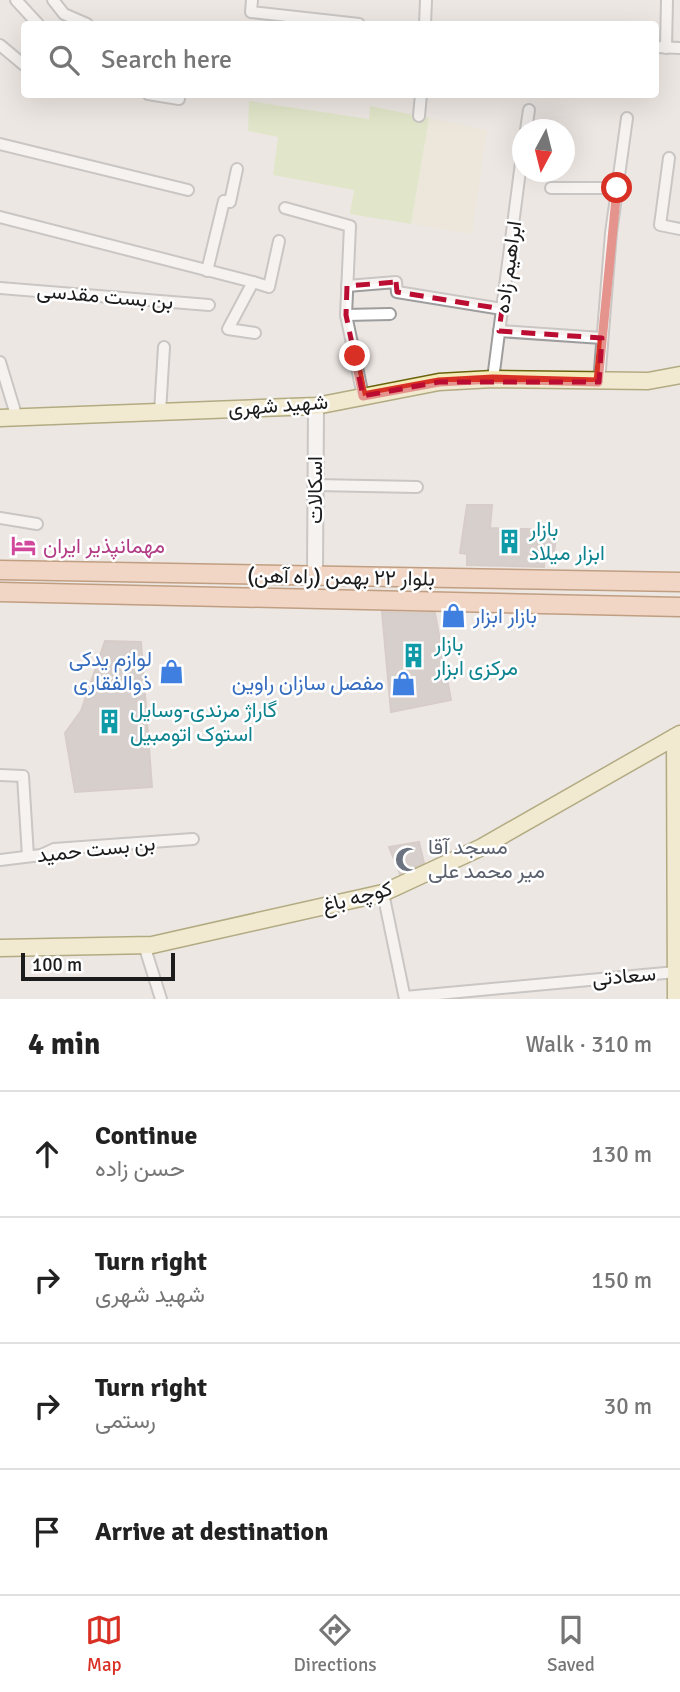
<!DOCTYPE html>
<html lang="en">
<head>
<meta charset="utf-8">
<style>
  body { margin:0; font-family:Signika,Vazirmatn,sans-serif; background:#f2f2f2; color:#222 }
  .compass { position:absolute; left:512px; top:119px; width:63px; height:63px; border-radius:50%; background:#fff; box-shadow:0 7px 28px #0002; rotate:187deg }
  .scale { position:absolute; left:21px; bottom:18px; width:154px; box-sizing:border-box; padding-left:7px; border:4px solid #1c1c1c; border-top:0; font-size:19px; line-height:24px; white-space:nowrap; color:#1c1c1c; -webkit-text-stroke:5px #fff; paint-order:stroke }
  .stop { position:absolute; width:21px; height:21px; margin:-16px; border:5px solid #d93025; border-radius:50%; background:#fff }
  .stop.end { background:#d93025; border-color:#fff; box-shadow:0 2px 7px #0008 }
  .list { margin:0; padding:0; list-style:none }
  h2 { display:flex; justify-content:space-between; align-items:center; height:91px; margin:0; padding:0 28px; font-size:30px }
  h2 small { font-size:23px; font-weight:400; color:#767676 }
  .list li { display:grid; grid-template-columns:46px 1fr auto; gap:21px; align-items:center; box-sizing:border-box; height:126px; padding:0 28px; border-top:2px solid #e0e0e0 }
  .list b { display:block; font-size:26px; white-space:nowrap }
  .list p { margin:0; font-size:23px; white-space:nowrap; color:#767676 }
  .list em { font-size:23px; font-style:normal; color:#767676 }
  .icon { flex:none; width:38px; height:38px; fill:none; stroke:currentColor; stroke-width:2; stroke-linecap:round; stroke-linejoin:round }
  .map { position:relative; flex:none; width:680px; height:999px; overflow:hidden }
  .search { position:absolute; background:#fff; box-shadow:0 7px 28px #0002; left:21px; right:21px; top:21px; height:77px; display:flex; align-items:center; gap:18px; box-sizing:border-box; padding:0 24px; border-radius:7px; color:#767676; font-size:26px }
  .sheet { height:595px; background:#fff }
  nav { display:flex; justify-content:space-around; align-items:center; box-sizing:border-box; height:98px; border-top:2px solid #e0e0e0; background:#fff; font-size:19px; color:#767676 }
  nav a { display:grid; justify-items:center; gap:4px }
  nav .on { color:#d93025 }
  .map>svg:first-child { display:block }
  .farmland { fill:#ebe7cf }
  .grass { fill:#d3e4ab }
  .building { fill:#bdb2af; stroke:#bdaca6; stroke-width:2 }
  .lines { fill:none; stroke-linecap:round; stroke-linejoin:round }
  .minor-casing { stroke:#9d9d9d; stroke-width:14 }
  .tertiary-casing { stroke:#9d9d9d; stroke-width:18 }
  .secondary-casing { stroke:#6b620c; stroke-width:19 }
  .primary-casing { stroke:#8b460a; stroke-width:21 }
  .minor { stroke:#fff; stroke-width:10 }
  .tertiary { stroke:#fff; stroke-width:14 }
  .secondary { stroke:#f5ebb9; stroke-width:16 }
  .primary { stroke:#f5bf9f; stroke-width:18 }
  .route { stroke:#d93025; stroke-width:9 }
  .marked { fill:none; stroke:#bb0d31; stroke-width:5; stroke-dasharray:14 9; stroke-linejoin:round }
  .labels { text-anchor:middle; stroke-width:5; stroke-linejoin:round; paint-order:stroke }
  .street-label { font-size:21px; fill:#1c1c1c; stroke:#fff }
  .culture-label { font-size:21px; fill:#0d838f; stroke:#fff; text-anchor:start }
  .hotel-label { font-size:21px; fill:#b23c85; stroke:#fff; text-anchor:start }
  .shop-label { font-size:21px; fill:#366cbe; stroke:#fff; text-anchor:end }
  .worship-label { font-size:21px; fill:#5b616d; stroke:#fff; text-anchor:start }
</style>
</head>
<body>
<div class="map">
<svg width="680" height="999" viewBox="0 0 680 999">
  <rect width="100%" height="100%" fill="#ede7e3"/>
  <polygon class="farmland" points="429,118 487,130 472,234 411,224"/>
  <polygon class="grass" points="249,101 369,119 370,106 429,118 411,224 350,214 354,190 273,175 278,137 248,131"/>
  <g class="building">
    <polygon points="467,505 492,505 490,528 557,530 554,552 545,551 544,567 467,565 467,554 460,553"/>
    <polygon points="382,612 435,613 451,700 391,712"/>
    <polygon points="105,641 141,642 152,787 75,792 65,733 81,711"/>
    <polygon points="419,842 424,863 400,874 389,847"/>
  </g>
  <g class="lines">
    <defs>
      <g id="minor">
        <polyline points="16,0 38,24"/>
        <polyline points="53,0 64,14 87,24"/>
        <polyline points="252,0 251,12 359,24"/>
        <polyline points="425,24 426,0"/>
        <polyline points="0,45 24,65"/>
        <polyline points="656,47 680,48"/>
        <polyline points="666,48 667,0"/>
        <polyline points="148,94 179,99"/>
        <polyline points="419,116 421,94"/>
        <polyline points="526,130 529,110"/>
        <polyline points="0,144 188,190"/>
        <polyline points="669,158 660,225 680,229"/>
        <polyline points="551,188 617,188"/>
        <polyline points="285,208 350,226 346,315 363,396"/>
        <polyline points="0,217 253,282"/>
        <polyline points="207,271 224,201 230,202 237,169"/>
        <polyline points="347,286 396,282 397,292 502,309"/>
        <polyline points="0,288 209,305"/>
        <polyline points="346,315 390,314"/>
        <polyline points="499,331 602,338"/>
        <polyline points="255,333 228,329 253,282 269,287 279,241"/>
        <polyline points="0,362 17,418"/>
        <polyline points="493,379 522,155"/>
        <polyline points="599,382 611,233 627,118"/>
        <polyline points="160,412 164,347"/>
        <polyline points="315,485 417,487"/>
        <polyline points="0,518 37,524"/>
        <polyline points="0,775 23,776 28,856"/>
        <polyline points="0,860 41,855 54,849 193,839"/>
        <polyline points="383,893 405,999"/>
        <polyline points="144,945 161,999"/>
        <polyline points="405,997 676,972"/>
      </g>
      <polyline id="tertiary" points="315,574 316,406"/>
      <g id="secondary">
        <polyline points="0,418 316,406 439,382 493,379 648,381 680,375"/>
        <polyline points="675,737 676,999"/>
        <polyline points="0,948 152,945 383,893 482,847 680,734"/>
      </g>
      <g id="primary">
        <polyline points="0,570 680,582"/>
        <polyline points="0,592 680,607"/>
      </g>
    </defs>
    <use href="#minor" class="minor-casing"/>
    <use href="#tertiary" class="tertiary-casing"/>
    <use href="#secondary" class="secondary-casing"/>
    <use href="#primary" class="primary-casing"/>
    <use href="#minor" class="minor"/>
    <use href="#tertiary" class="tertiary"/>
    <use href="#secondary" class="secondary"/>
    <use href="#primary" class="primary"/>
  </g>
  <g class="lines">
    <polyline class="route" points="355,356 363,396 439,382 493,379 598,382 617,188"/>
  </g>
  <path d="M0 0H680V999H0ZM396,282L397,292L502,309L499,331L602,338L599,382H439L363,396L346,315L347,286Z" fill="#ede7e3" fill-opacity=".55" fill-rule="evenodd"/>
  <path class="marked" d="M396,282L397,292L502,309L499,331L602,338L599,382H439L363,396L346,315L347,286Z"/>
  <defs>
    <symbol id="building-bare" viewBox="-9 -9 18 18"><path d="M-4-6H4V6H1V3H-1V6H-4ZM-2.5-4.3h1.7v1.8h-1.7ZM.8-4.3h1.7v1.8H.8ZM-2.5-1h1.7V.8h-1.7ZM.8-1h1.7V.8H.8Z" fill="#0f9aa8" stroke="#fff" stroke-width="2.5" paint-order="stroke"/></symbol>
    <symbol id="hotel-bare" viewBox="-9 -9 18 18"><path d="M-6-4.5h1.5V1H6V5H4.5V3h-9V5H-6ZM-4 0a1.8 1.8 0 1 1 3.6 0ZM.5 0V-2.5h3Q6-2.5 6 0Z" fill="#d1479c" stroke="#fff" stroke-width="2.5" paint-order="stroke"/></symbol>
    <symbol id="shop-bare" viewBox="-9 -9 18 18"><path d="M-5-2.5h2.3a2.7 3.5 0 0 1 5.4 0H5L5.5 6h-11ZM-1.5-2.5h3a1.5 2.3 0 0 0-3 0Z" fill="#3f7fe0" stroke="#fff" stroke-width="2.5" paint-order="stroke"/></symbol>
    <symbol id="mosque-bare" viewBox="-9 -9 18 18"><path d="M3.5-4.9A6 6 0 1 0 3.5 4.9A5 5 0 1 1 3.5-4.9Z" fill="#6b7280" stroke="#fff" stroke-width="2.5" paint-order="stroke"/></symbol>
  </defs>
  <g fill-rule="evenodd">
    <use href="#building-bare" x="492" y="524" width="35" height="35"/>
    <use href="#hotel-bare" x="6" y="528" width="35" height="35"/>
    <use href="#shop-bare" x="436" y="598" width="35" height="35"/>
    <use href="#building-bare" x="396" y="638" width="35" height="35"/>
    <use href="#shop-bare" x="154" y="654" width="35" height="35"/>
    <use href="#shop-bare" x="386" y="666" width="35" height="35"/>
    <use href="#building-bare" x="92" y="704" width="35" height="35"/>
    <use href="#mosque-bare" x="390" y="842" width="35" height="35"/>
  </g>
  <g class="labels">
    <g class="street-label">
      <text transform="translate(508 267) rotate(-82)" y="7">ابراهیم زاده</text>
      <text transform="translate(105 296) rotate(5)" y="7">بن بست مقدسی</text>
      <text transform="translate(278 405) rotate(-4)" y="7">شهید شهری</text>
      <text transform="translate(315 490) rotate(-90)" y="7">اسکالات</text>
      <text transform="translate(341 577) rotate(1)" y="7">بلوار ۲۲ بهمن (راه آهن)</text>
      <text transform="translate(96 849) rotate(-6)" y="7">بن بست حمید</text>
      <text transform="translate(357 897) rotate(-15)" y="7">کوچه باغ</text>
      <text transform="translate(624 976) rotate(-5)" y="7">سعادتی</text>
    </g>
    <g class="culture-label">
      <text x="529" y="536">بازار<tspan x="529" dy="24">ابزار میلاد</tspan></text>
      <text x="434" y="651">بازار<tspan x="434" dy="24">مرکزی ابزار</tspan></text>
      <text x="130" y="717">گاراژ مرندی-وسایل<tspan x="130" dy="24">استوک اتومبیل</tspan></text>
    </g>
    <g class="hotel-label">
      <text x="43" y="553">مهمانپذیر ایران</text>
    </g>
    <g class="shop-label">
      <text x="473" y="623" text-anchor="start">بازار ابزار</text>
      <text x="152" y="666">لوازم یدکی<tspan x="152" dy="24">ذوالفقاری</tspan></text>
      <text x="384" y="690">مفصل سازان راوین</text>
    </g>
    <g class="worship-label">
      <text x="428" y="854">مسجد آقا<tspan x="428" dy="24">میر محمد علی</tspan></text>
    </g>
  </g>
</svg>
<svg class="compass" viewBox="-18 -18 36 36"><path d="M0-13l5 13h-10z" fill="#e53935"/><path d="M0 13l5-13h-10z" fill="#767676"/></svg>
<div class="scale">100 m</div>
<div class="stop" style="left:617px;top:188px"></div>
<div class="stop end" style="left:355px;top:356px"></div>
<div class="search"><svg class="icon" aria-label="search" viewBox="0 0 24 24"><circle cx="10" cy="10" r="6"/><path d="M15 15l6 6"/></svg>Search here</div>
</div>
<section class="sheet">
<h2>4 min<small>Walk · 310 m</small></h2>
<ul class="list">
<li><svg class="icon" aria-label="ahead" viewBox="0 0 24 24"><path d="M12 20V5M6 11l6-6 6 6"/></svg><div><b>Continue</b><p>حسن زاده</p></div><em>130 m</em></li>
<li><svg class="icon" aria-label="right" viewBox="0 0 24 24"><path d="M7 20v-9h11M14 6l5 5-5 5"/></svg><div><b>Turn right</b><p>شهید شهری</p></div><em>150 m</em></li>
<li><svg class="icon" aria-label="right" viewBox="0 0 24 24"><path d="M7 20v-9h11M14 6l5 5-5 5"/></svg><div><b>Turn right</b><p>رستمی</p></div><em>30 m</em></li>
<li><svg class="icon" aria-label="arrive" viewBox="0 0 24 24"><path d="M6 21V4h12l-3 4 3 4H6"/></svg><div><b>Arrive at destination</b></div></li>
</ul>
</section>
<nav>
<a class="on"><svg class="icon" aria-label="map" viewBox="0 0 24 24"><path d="M3 6l6-2 6 2 6-2v14l-6 2-6-2-6 2zM9 4v14M15 6v14"/></svg>Map</a>
<a><svg class="icon" aria-label="directions" viewBox="0 0 24 24"><path d="M12 3l9 9-9 9-9-9zM9 14v-3h6M13 9l2 2-2 2"/></svg>Directions</a>
<a><svg class="icon" aria-label="saved" viewBox="0 0 24 24"><path d="M7 4h10v16l-5-4-5 4z"/></svg>Saved</a>
</nav>
</body>
</html>
